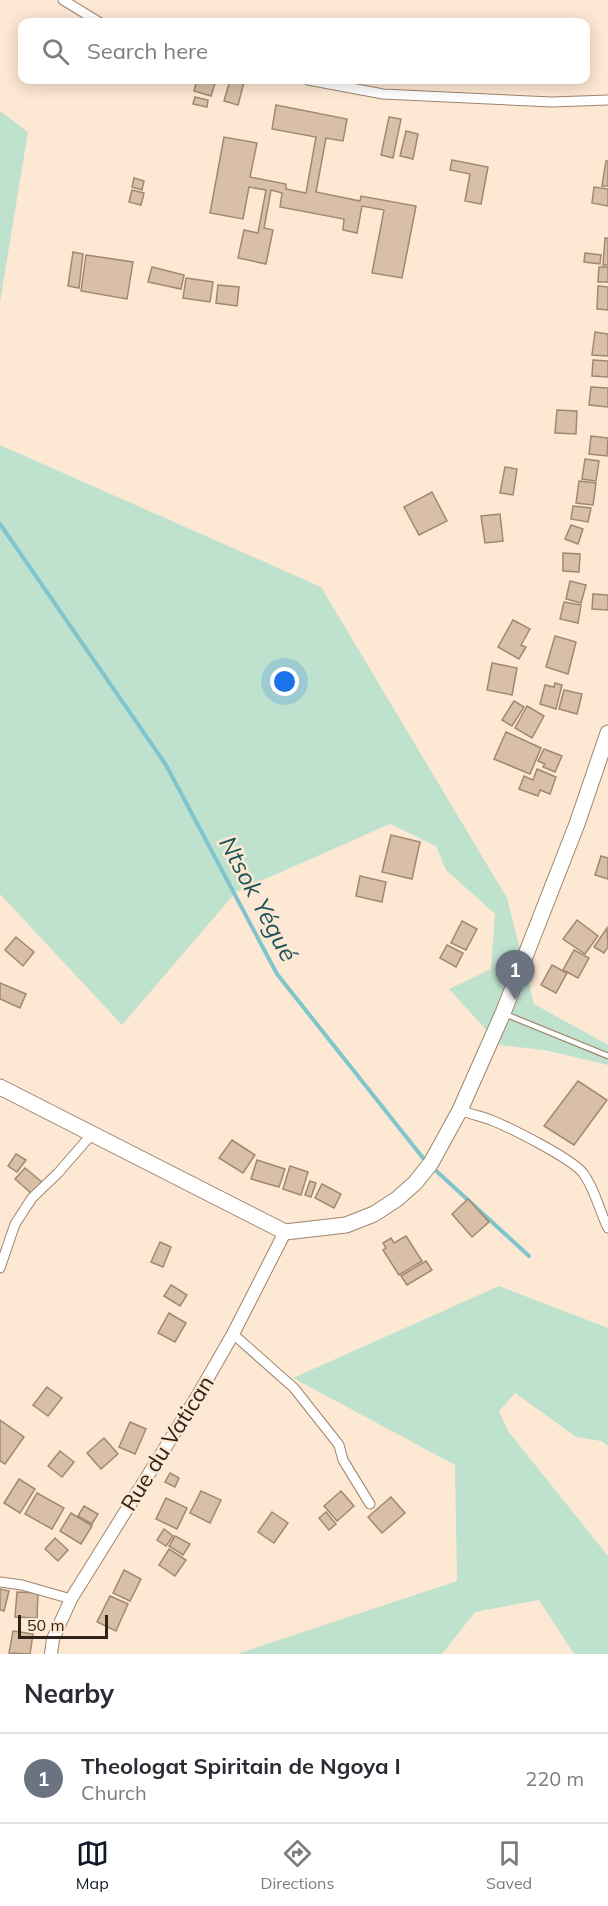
<!DOCTYPE html>
<html lang="en">
<head>
<meta charset="utf-8">
<style>
  body { margin:0; font-family:Mulish,sans-serif; background:#f2f2f3; color:#2b2b33 }
  .scale { position:absolute; left:18px; bottom:15px; width:90px; box-sizing:border-box; padding-left:6px; border:3px solid #2e241b; border-top:0; font-size:16px; line-height:21px; white-space:nowrap; color:#2e241b; -webkit-text-stroke:4px #fde8d3; paint-order:stroke }
  .you { position:absolute; left:285px; top:682px; width:21px; height:21px; margin:-15px; border:4px solid #fff; border-radius:50%; background:#1a73e8; box-shadow:0 0 0 9px #1a73e833 }
  .badge { display:grid; place-items:center; width:39px; height:39px; border-radius:50%; background:#111827; color:#fff; font-size:20px; font-weight:700 }
  .pin { position:absolute; translate:-50% -50px; filter:drop-shadow(0 2px 3px #0008) }
  .pin::after { content:''; position:absolute; top:32px; width:21px; height:18px; background:inherit; clip-path:polygon(0 0,100% 0,50% 100%) }
  .list { margin:0; padding:0; list-style:none }
  h2 { display:flex; justify-content:space-between; align-items:center; height:78px; margin:0; padding:0 24px; font-size:26px }
  h2 small { font-size:20px; font-weight:400; color:#7c7c81 }
  .list li { display:grid; grid-template-columns:39px 1fr auto; gap:18px; align-items:center; box-sizing:border-box; height:90px; padding:0 24px; border-top:2px solid #e1e1e2 }
  .list b { display:block; font-size:22px; white-space:nowrap }
  .list p { margin:0; font-size:20px; white-space:nowrap; color:#7c7c81 }
  .list em { font-size:20px; font-style:normal; color:#7c7c81 }
  .icon { flex:none; width:33px; height:33px; fill:none; stroke:currentColor; stroke-width:2; stroke-linecap:round; stroke-linejoin:round }
  .map { position:relative; flex:none; width:608px; height:1654px; overflow:hidden }
  .search { position:absolute; background:#fff; box-shadow:0 3px 15px #0003; left:18px; right:18px; top:18px; height:66px; display:flex; align-items:center; gap:15px; box-sizing:border-box; padding:0 21px; border-radius:12px; color:#7c7c81; font-size:22px }
  .sheet { height:168px; background:#fff }
  nav { display:flex; justify-content:space-around; align-items:center; box-sizing:border-box; height:84px; border-top:2px solid #e1e1e2; background:#fff; font-size:16px; color:#7c7c81 }
  nav a { display:grid; justify-items:center; gap:3px }
  nav .on { color:#111827 }
  .map>svg:first-child { display:block }
  .green { fill:#bfe2ce }
  .lines { fill:none; stroke-linecap:round; stroke-linejoin:round }
  .stream { stroke:#81c5cc; stroke-width:4 }
  .building { fill:#d8bfa6; stroke:#a18871; stroke-width:1.5 }
  .service-casing { stroke:#9e856e; stroke-width:7 }
  .minor-casing { stroke:#9e856e; stroke-width:11 }
  .tertiary-casing { stroke:#9e856e; stroke-width:14 }
  .primary-casing { stroke:#9e856e; stroke-width:17 }
  .service { stroke:#fff; stroke-width:4.5 }
  .minor { stroke:#fff; stroke-width:9 }
  .tertiary { stroke:#fff; stroke-width:12 }
  .primary { stroke:#fff; stroke-width:15 }
  .labels { text-anchor:middle; stroke-width:5; stroke-linejoin:round; paint-order:stroke }
  .street-label { font-size:22px; fill:#2e241b; stroke:#fde8d3 }
  .water-label { font-size:24px; font-style:italic; fill:#185459; stroke:#fde8d3 }
</style>
</head>
<body>
<div class="map">
<svg width="608" height="1654" viewBox="0 0 608 1654">
  <rect width="100%" height="100%" fill="#fde8d3"/>
  <g class="green">
    <polygon points="0,111 28,132 0,302"/>
    <polygon points="0,445 321,587 507,898 534,1004 608,1045 608,1065 544,1050 500,1045 449,989 491,969 495,914 446,870 436,846 390,824 236,892 122,1025 0,894"/>
    <polygon points="499,1286 608,1328 608,1446 601,1441 576,1437 515,1393 499,1411 508,1431 608,1556 608,1654 574,1654 539,1600 475,1612 442,1654 237,1654 457,1581 455,1465 293,1378"/>
  </g>
  <g class="lines">
    <g class="stream">
      <polyline points="0,524 166,765 277,974 427,1163"/>
      <polyline points="433,1168 529,1256"/>
    </g>
  </g>
  <g class="building">
    <polygon points="197,80 216,80 211,96 194,91"/>
    <polygon points="230,80 244,82 238,105 224,101"/>
    <polygon points="195,97 208,100 207,107 193,104"/>
    <polygon points="276,105 347,119 343,141 326,138 316,192 360,201 361,196 416,206 402,278 372,273 384,210 362,206 357,233 343,230 344,219 280,207 282,193 271,190 264,228 273,230 266,264 238,258 244,230 258,233 266,190 249,187 243,219 210,213 224,137 257,143 250,177 286,184 286,189 306,193 316,137 272,129"/>
    <polygon points="389,117 401,119 393,158 381,155"/>
    <polygon points="406,131 418,134 413,159 400,156"/>
    <polygon points="452,160 488,167 481,204 465,201 470,174 450,170"/>
    <polygon points="606,161 608,161 608,186 602,186"/>
    <polygon points="134,178 144,181 142,190 132,187"/>
    <polygon points="594,187 608,189 608,206 592,203"/>
    <polygon points="132,190 144,193 141,205 129,202"/>
    <polygon points="605,238 608,238 608,265 603,265"/>
    <polygon points="73,252 83,254 79,288 68,286"/>
    <polygon points="585,253 601,255 600,264 584,262"/>
    <polygon points="86,255 133,262 127,299 81,291"/>
    <polygon points="152,267 184,275 181,289 148,282"/>
    <polygon points="599,267 608,267 608,282 598,282"/>
    <polygon points="186,278 213,282 210,302 183,298"/>
    <polygon points="218,285 239,287 237,306 216,303"/>
    <polygon points="598,286 608,287 608,310 597,309"/>
    <polygon points="595,332 608,334 608,356 592,355"/>
    <polygon points="593,360 608,361 608,377 592,376"/>
    <polygon points="591,387 608,388 608,407 589,405"/>
    <polygon points="557,410 577,411 576,434 555,433"/>
    <polygon points="591,436 608,438 607,456 589,454"/>
    <polygon points="585,459 599,461 596,481 582,479"/>
    <polygon points="505,467 517,469 513,495 500,493"/>
    <polygon points="579,481 596,483 593,505 576,503"/>
    <polygon points="432,492 447,521 419,535 404,507"/>
    <polygon points="573,506 591,508 588,522 571,519"/>
    <polygon points="500,514 503,541 485,543 481,516"/>
    <polygon points="571,525 583,529 578,544 565,539"/>
    <polygon points="563,553 580,554 579,572 563,571"/>
    <polygon points="570,581 586,585 581,603 566,599"/>
    <polygon points="593,594 608,595 608,610 592,609"/>
    <polygon points="564,602 581,605 578,623 560,619"/>
    <polygon points="513,620 530,629 521,645 526,647 519,659 498,647"/>
    <polygon points="555,636 576,642 568,674 546,667"/>
    <polygon points="492,663 517,668 512,695 487,690"/>
    <polygon points="555,683 562,685 556,709 540,704 545,685 554,687"/>
    <polygon points="564,690 582,694 577,714 559,709"/>
    <polygon points="514,701 524,707 512,726 502,720"/>
    <polygon points="527,706 544,716 532,738 515,728"/>
    <polygon points="506,732 541,748 530,774 494,759"/>
    <polygon points="544,749 562,756 555,772 543,767 545,764 538,761"/>
    <polygon points="537,769 556,777 550,794 540,790 538,796 519,789 524,776 533,780"/>
    <polygon points="391,835 420,842 412,879 382,872"/>
    <polygon points="601,856 608,858 608,879 595,875"/>
    <polygon points="360,876 386,882 382,902 356,896"/>
    <polygon points="577,920 598,936 585,954 563,939"/>
    <polygon points="462,921 477,929 466,950 451,943"/>
    <polygon points="607,928 608,947 604,953 594,947"/>
    <polygon points="16,937 34,952 23,966 5,950"/>
    <polygon points="447,945 463,953 456,967 440,958"/>
    <polygon points="574,950 589,958 578,978 563,970"/>
    <polygon points="552,965 567,973 556,993 541,985"/>
    <polygon points="0,983 26,994 20,1008 0,999"/>
    <polygon points="578,1081 607,1100 574,1145 544,1126"/>
    <polygon points="232,1140 255,1155 243,1173 219,1158"/>
    <polygon points="16,1154 26,1160 17,1172 8,1166"/>
    <polygon points="257,1160 285,1169 279,1187 251,1179"/>
    <polygon points="290,1166 308,1172 301,1195 283,1189"/>
    <polygon points="25,1168 42,1182 32,1194 15,1179"/>
    <polygon points="310,1181 316,1183 311,1197 305,1195"/>
    <polygon points="322,1184 341,1194 334,1208 315,1198"/>
    <polygon points="468,1199 489,1222 472,1237 452,1214"/>
    <polygon points="406,1236 422,1261 399,1275 383,1250 386,1248 383,1243 391,1238 394,1243"/>
    <polygon points="160,1242 171,1247 163,1267 151,1262"/>
    <polygon points="426,1261 432,1270 407,1285 401,1276"/>
    <polygon points="171,1285 187,1295 180,1306 164,1296"/>
    <polygon points="169,1313 186,1323 175,1342 158,1333"/>
    <polygon points="47,1387 62,1398 48,1416 33,1405"/>
    <polygon points="0,1420 24,1437 5,1464 0,1461"/>
    <polygon points="130,1422 146,1429 135,1454 119,1447"/>
    <polygon points="104,1438 118,1454 101,1469 87,1453"/>
    <polygon points="60,1451 74,1462 62,1477 48,1466"/>
    <polygon points="170,1473 179,1478 175,1487 165,1482"/>
    <polygon points="19,1479 35,1489 20,1513 4,1503"/>
    <polygon points="201,1491 221,1500 210,1523 190,1513"/>
    <polygon points="341,1491 354,1506 337,1521 324,1506"/>
    <polygon points="37,1493 64,1508 52,1529 25,1514"/>
    <polygon points="391,1497 405,1513 382,1533 368,1517"/>
    <polygon points="166,1498 187,1508 177,1529 156,1519"/>
    <polygon points="84,1506 98,1514 92,1524 78,1516"/>
    <polygon points="272,1512 288,1523 274,1543 258,1532"/>
    <polygon points="326,1512 336,1524 329,1530 319,1518"/>
    <polygon points="71,1513 92,1526 81,1544 60,1531"/>
    <polygon points="164,1529 173,1536 166,1546 157,1540"/>
    <polygon points="175,1536 190,1544 183,1555 169,1546"/>
    <polygon points="55,1538 68,1550 58,1561 45,1549"/>
    <polygon points="169,1549 186,1560 175,1576 159,1565"/>
    <polygon points="124,1570 141,1579 130,1601 113,1593"/>
    <polygon points="0,1589 9,1591 4,1611 0,1610"/>
    <polygon points="17,1592 38,1593 37,1618 15,1617"/>
    <polygon points="110,1596 128,1604 116,1631 97,1622"/>
    <polygon points="13,1631 33,1634 30,1654 9,1653"/>
  </g>
  <g class="lines">
    <defs>
      <polyline id="service" points="505,1014 608,1056"/>
      <g id="minor">
        <polyline points="63,0 99,22"/>
        <polyline points="308,80 383,94 552,102 608,100"/>
        <path d="M460,1110C470,1114 480,1116 491,1120C511,1128 571,1158 583,1173C595,1189 599,1210 608,1228"/>
        <polyline points="0,1268 15,1224 32,1198 58,1173 92,1134"/>
        <polyline points="233,1334 294,1388 339,1445 343,1460 370,1504"/>
        <polyline points="0,1582 22,1585 71,1599"/>
      </g>
      <polyline id="tertiary" points="51,1654 53,1639 71,1599 198,1395 233,1334 285,1232"/>
      <polyline id="primary" points="0,1087 285,1232 346,1225 374,1214 397,1199 415,1183 431,1163 460,1110 503,1013 577,824 608,733"/>
    </defs>
    <use href="#service" class="service-casing"/>
    <use href="#minor" class="minor-casing"/>
    <use href="#tertiary" class="tertiary-casing"/>
    <use href="#primary" class="primary-casing"/>
    <use href="#service" class="service"/>
    <use href="#minor" class="minor"/>
    <use href="#tertiary" class="tertiary"/>
    <use href="#primary" class="primary"/>
  </g>
  <g class="labels">
    <g class="street-label">
      <text transform="translate(167 1443) rotate(-58)" y="8">Rue du Vatican</text>
    </g>
    <g class="water-label">
      <text transform="translate(258 899) rotate(62)" y="8">Ntsok Yégué</text>
    </g>
  </g>
</svg>
<div class="scale">50 m</div>
<div class="you"></div>
<div class="pin badge" style="left:515px;top:1000px;background:#6b7280">1</div>
<div class="search"><svg class="icon" aria-label="search" viewBox="0 0 24 24"><circle cx="10" cy="10" r="6"/><path d="M15 15l6 6"/></svg>Search here</div>
</div>
<section class="sheet">
<h2>Nearby<small></small></h2>
<ul class="list">
<li><span class="badge" style="background:#6b7280">1</span><div><b>Theologat Spiritain de Ngoya I</b><p>Church</p></div><em>220 m</em></li>
</ul>
</section>
<nav>
<a class="on"><svg class="icon" aria-label="map" viewBox="0 0 24 24"><path d="M3 6l6-2 6 2 6-2v14l-6 2-6-2-6 2zM9 4v14M15 6v14"/></svg>Map</a>
<a><svg class="icon" aria-label="directions" viewBox="0 0 24 24"><path d="M12 3l9 9-9 9-9-9zM9 14v-3h6M13 9l2 2-2 2"/></svg>Directions</a>
<a><svg class="icon" aria-label="saved" viewBox="0 0 24 24"><path d="M7 4h10v16l-5-4-5 4z"/></svg>Saved</a>
</nav>
</body>
</html>
